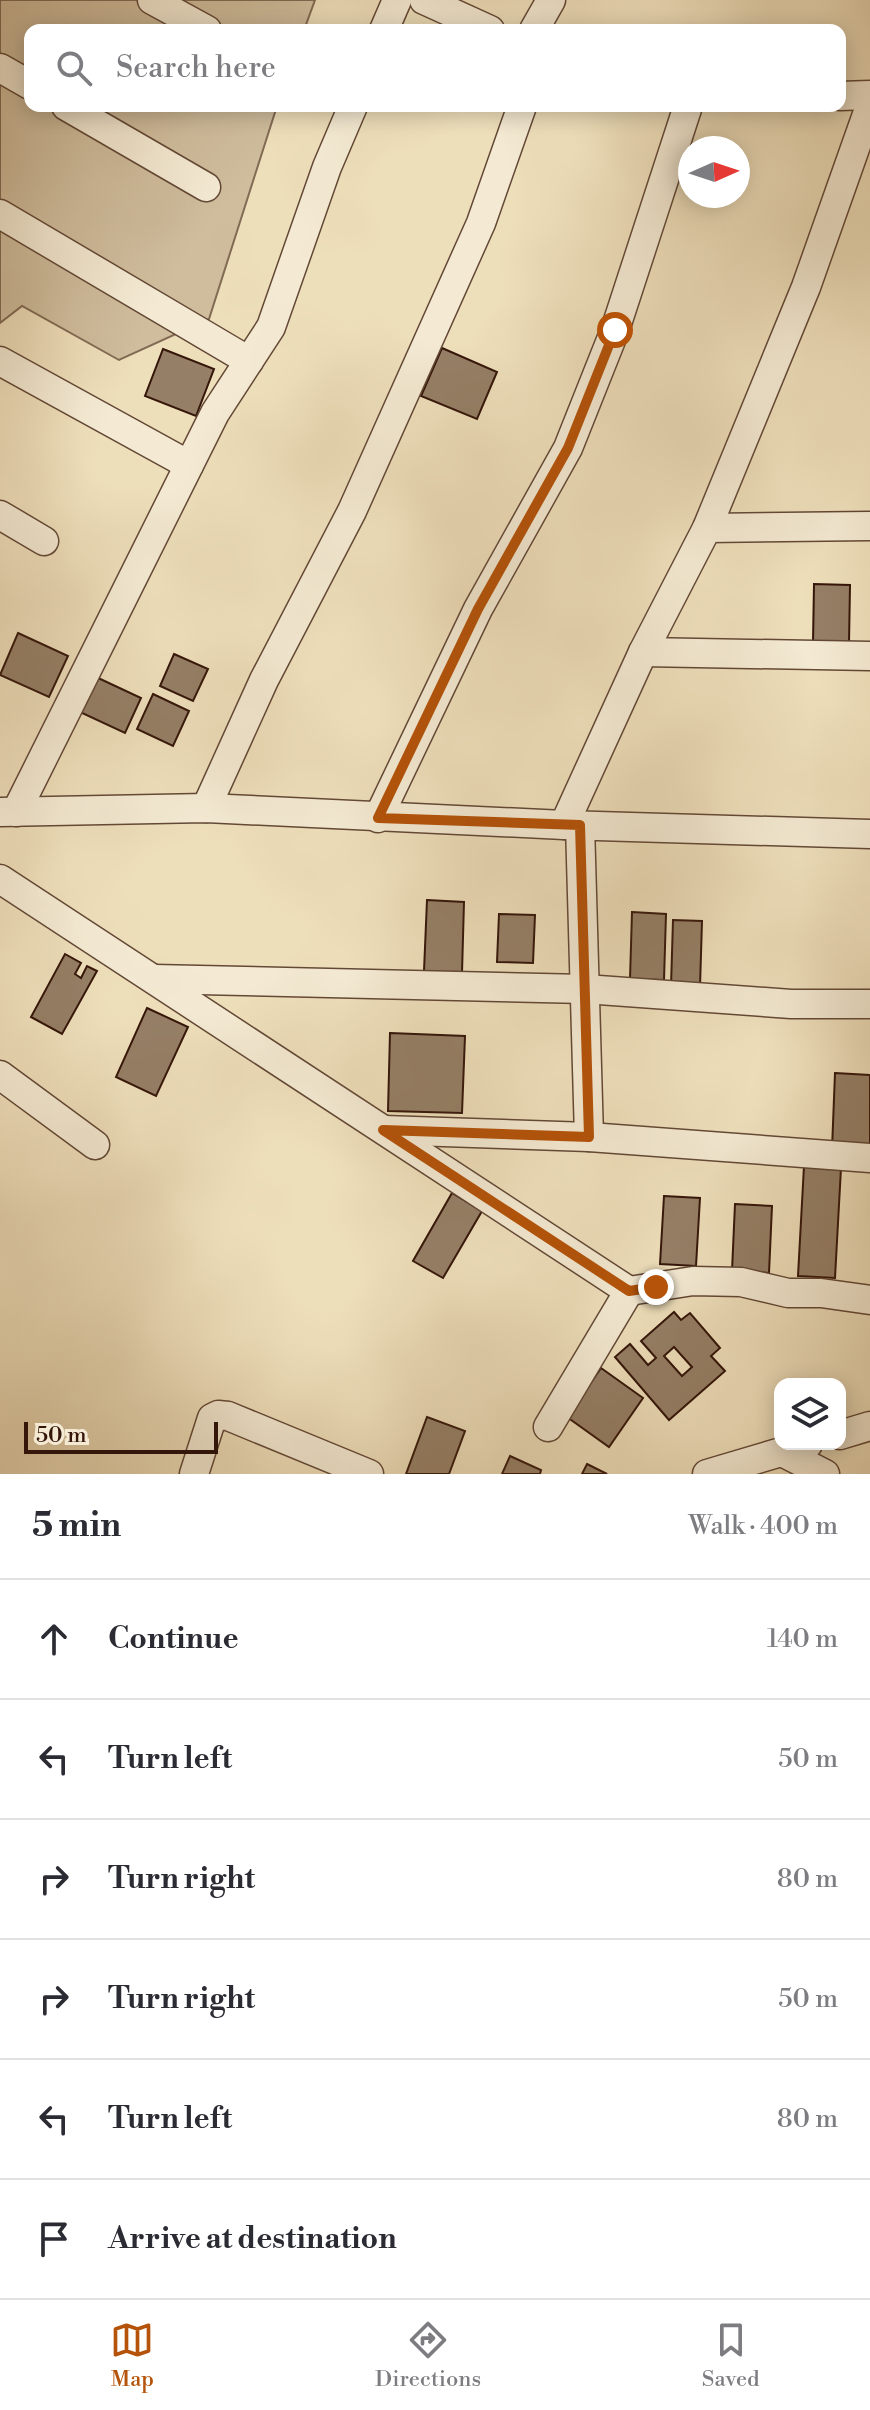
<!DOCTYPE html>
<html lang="en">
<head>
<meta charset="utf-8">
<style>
  body { margin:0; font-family:"Libre Bodoni",serif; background:#f2f2f3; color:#2b2b33 }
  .controls { position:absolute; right:24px; bottom:24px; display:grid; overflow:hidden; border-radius:16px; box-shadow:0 4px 20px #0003 }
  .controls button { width:72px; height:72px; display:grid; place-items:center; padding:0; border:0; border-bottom:2px solid #e1e1e2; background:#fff; color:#2b2b33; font:40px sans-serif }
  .compass { position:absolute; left:678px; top:136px; width:72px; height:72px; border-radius:50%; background:#fff; box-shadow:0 4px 20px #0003; rotate:87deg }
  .scale { position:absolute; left:24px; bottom:20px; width:194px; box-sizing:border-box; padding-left:8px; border:4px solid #35160a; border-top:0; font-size:22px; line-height:28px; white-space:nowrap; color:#35160a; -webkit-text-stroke:6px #f4ead3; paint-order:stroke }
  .stop { position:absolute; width:24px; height:24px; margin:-18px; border:6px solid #b45309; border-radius:50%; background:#fff }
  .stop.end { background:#b45309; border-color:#fff; box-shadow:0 2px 8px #0008 }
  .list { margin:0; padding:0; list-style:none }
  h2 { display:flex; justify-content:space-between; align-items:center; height:104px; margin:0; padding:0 32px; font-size:34px }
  h2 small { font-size:26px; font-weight:400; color:#7c7c81 }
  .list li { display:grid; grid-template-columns:52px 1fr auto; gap:24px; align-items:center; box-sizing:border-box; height:120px; padding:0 32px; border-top:2px solid #e1e1e2 }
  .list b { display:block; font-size:30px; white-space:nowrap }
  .list em { font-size:26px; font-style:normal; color:#7c7c81 }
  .icon { flex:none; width:44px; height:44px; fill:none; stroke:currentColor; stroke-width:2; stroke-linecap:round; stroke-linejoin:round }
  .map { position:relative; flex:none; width:870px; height:1474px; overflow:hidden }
  .search { position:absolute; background:#fff; box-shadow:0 4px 20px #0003; left:24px; right:24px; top:24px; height:88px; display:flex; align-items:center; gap:20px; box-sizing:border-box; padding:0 28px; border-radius:16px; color:#7c7c81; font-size:30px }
  .sheet { height:824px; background:#fff }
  nav { display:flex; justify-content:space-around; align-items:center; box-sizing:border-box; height:112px; border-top:2px solid #e1e1e2; background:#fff; font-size:22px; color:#7c7c81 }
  nav a { display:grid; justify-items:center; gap:4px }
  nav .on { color:#b45309 }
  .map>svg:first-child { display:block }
  .green { fill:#cfbd9d; stroke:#826a54; stroke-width:2 }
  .building { fill:#957f66; stroke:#35160a; stroke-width:2; fill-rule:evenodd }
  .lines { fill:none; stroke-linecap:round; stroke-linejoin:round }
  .minor-casing { stroke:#634836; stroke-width:31 }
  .minor { stroke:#f4ead3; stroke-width:28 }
  .route { stroke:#b45309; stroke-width:10 }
</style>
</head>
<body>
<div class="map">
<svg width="870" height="1474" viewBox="0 0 870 1474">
  <rect width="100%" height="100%" fill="#eedfbb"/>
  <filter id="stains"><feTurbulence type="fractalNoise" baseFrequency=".0025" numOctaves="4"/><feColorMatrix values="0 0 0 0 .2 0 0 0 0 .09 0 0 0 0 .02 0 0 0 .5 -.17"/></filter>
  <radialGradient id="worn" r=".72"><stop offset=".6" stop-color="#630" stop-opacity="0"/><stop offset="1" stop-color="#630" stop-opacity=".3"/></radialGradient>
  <polygon class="green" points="0,0 315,0 304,30 30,30 30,106 277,106 209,319 119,360 22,306 0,323"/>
  <g class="building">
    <polygon points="442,348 497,372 477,419 421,396"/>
    <polygon points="163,349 214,369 196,416 145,396"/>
    <polygon points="814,584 850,585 849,644 813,643"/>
    <polygon points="18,633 68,656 49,697 0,675"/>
    <polygon points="174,654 208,669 193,701 160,686"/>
    <polygon points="96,677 141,698 125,733 80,712"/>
    <polygon points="153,694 189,711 173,746 137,729"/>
    <polygon points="427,900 464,902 462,973 424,971"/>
    <polygon points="632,912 666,914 664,980 630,979"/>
    <polygon points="499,914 535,915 533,963 497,962"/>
    <polygon points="673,920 702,921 700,987 671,986"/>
    <polygon points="65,954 81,963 75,974 81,978 87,966 97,971 62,1034 31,1017"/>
    <polygon points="147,1008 188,1027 156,1096 116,1077"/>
    <polygon points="390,1033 465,1036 462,1113 388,1111"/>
    <polygon points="835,1073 870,1075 870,1151 832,1149"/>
    <polygon points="804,1166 841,1168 835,1278 798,1276"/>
    <polygon points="452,1193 482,1211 443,1278 413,1261"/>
    <polygon points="664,1196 700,1198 696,1266 660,1264"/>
    <polygon points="735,1204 772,1206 769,1273 732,1271"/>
    <path d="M674,1312L681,1320L690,1313L720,1348L711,1356L725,1371L669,1420L615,1357L630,1344L648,1365L656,1358L641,1341ZM674,1347L692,1367L682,1376L664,1356Z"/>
    <polygon points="601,1368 643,1398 609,1447 567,1417"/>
    <polygon points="427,1417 465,1431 449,1474 406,1474"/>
    <polygon points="510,1456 541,1470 540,1474 502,1474"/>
    <polygon points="587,1464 607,1474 582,1474"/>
  </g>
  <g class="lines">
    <defs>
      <g id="minor">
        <polyline points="152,0 207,30"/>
        <polyline points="424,0 490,30"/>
        <polyline points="384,30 397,0"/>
        <polyline points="534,30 551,0"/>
        <polyline points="0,68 30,85"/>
        <polyline points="840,96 870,95"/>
        <polyline points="66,106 206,187"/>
        <polyline points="0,214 249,361"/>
        <polyline points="0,361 189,465"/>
        <polyline points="0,515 44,541"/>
        <polyline points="707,528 870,526"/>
        <polyline points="643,652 870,656"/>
        <polyline points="206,808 264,680 352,511 481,223 522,106"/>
        <polyline points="0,812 206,808 564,825 870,834"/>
        <polyline points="16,812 215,413 271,327 327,167 353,106"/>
        <polyline points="378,818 478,609 568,448 615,330 688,106"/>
        <polyline points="564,825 643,652 707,528 806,287 870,106"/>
        <polyline points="580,825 589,1137"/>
        <polyline points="0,879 629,1291 693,1281 741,1282 788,1293 821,1293 870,1300"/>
        <polyline points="154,979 585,989 791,1004 870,1004"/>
        <polyline points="0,1075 95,1145"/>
        <polyline points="384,1130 589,1137 870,1158"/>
        <polyline points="548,1427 629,1291"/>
        <polyline points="840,1435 870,1426"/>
        <polyline points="782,1452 825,1474"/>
        <polyline points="194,1474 212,1418 218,1415 228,1416 369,1474"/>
        <polyline points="707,1474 808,1444"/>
      </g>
    </defs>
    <use href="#minor" class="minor-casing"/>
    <use href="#minor" class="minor"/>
  </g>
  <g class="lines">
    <polyline class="route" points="615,330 568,448 478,609 378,818 580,825 589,1137 383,1130 629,1291 656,1287"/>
  </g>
  <rect width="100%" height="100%" filter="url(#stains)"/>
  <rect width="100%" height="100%" fill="url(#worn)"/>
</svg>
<div class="controls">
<button><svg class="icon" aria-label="layers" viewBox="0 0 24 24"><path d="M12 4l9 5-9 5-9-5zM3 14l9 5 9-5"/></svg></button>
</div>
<svg class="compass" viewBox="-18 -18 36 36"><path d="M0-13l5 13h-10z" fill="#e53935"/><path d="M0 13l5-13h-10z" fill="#7c7c81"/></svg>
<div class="scale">50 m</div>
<div class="stop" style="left:615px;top:330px"></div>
<div class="stop end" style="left:656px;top:1287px"></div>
<div class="search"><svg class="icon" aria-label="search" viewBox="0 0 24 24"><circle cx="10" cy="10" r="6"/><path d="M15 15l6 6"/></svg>Search here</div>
</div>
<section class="sheet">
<h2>5 min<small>Walk · 400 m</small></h2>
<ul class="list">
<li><svg class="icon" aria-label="ahead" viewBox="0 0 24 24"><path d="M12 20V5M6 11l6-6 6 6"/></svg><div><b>Continue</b></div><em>140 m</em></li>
<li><svg class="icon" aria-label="left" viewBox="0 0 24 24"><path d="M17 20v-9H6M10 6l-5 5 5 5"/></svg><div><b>Turn left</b></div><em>50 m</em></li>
<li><svg class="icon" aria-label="right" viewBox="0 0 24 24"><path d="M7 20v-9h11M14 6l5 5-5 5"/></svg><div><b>Turn right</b></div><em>80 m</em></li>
<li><svg class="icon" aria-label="right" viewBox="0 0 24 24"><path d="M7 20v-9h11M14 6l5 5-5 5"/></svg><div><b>Turn right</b></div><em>50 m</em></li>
<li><svg class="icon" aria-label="left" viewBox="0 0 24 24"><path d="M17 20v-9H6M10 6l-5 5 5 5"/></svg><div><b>Turn left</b></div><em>80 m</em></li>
<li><svg class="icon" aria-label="arrive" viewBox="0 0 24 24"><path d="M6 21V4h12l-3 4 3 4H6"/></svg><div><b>Arrive at destination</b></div></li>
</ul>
</section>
<nav>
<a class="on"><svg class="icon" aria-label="map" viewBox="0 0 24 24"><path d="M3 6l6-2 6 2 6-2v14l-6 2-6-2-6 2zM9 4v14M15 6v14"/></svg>Map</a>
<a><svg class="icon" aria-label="directions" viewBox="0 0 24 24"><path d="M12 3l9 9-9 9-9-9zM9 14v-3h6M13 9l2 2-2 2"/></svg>Directions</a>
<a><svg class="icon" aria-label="saved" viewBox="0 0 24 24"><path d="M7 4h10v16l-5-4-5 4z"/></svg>Saved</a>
</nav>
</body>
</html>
